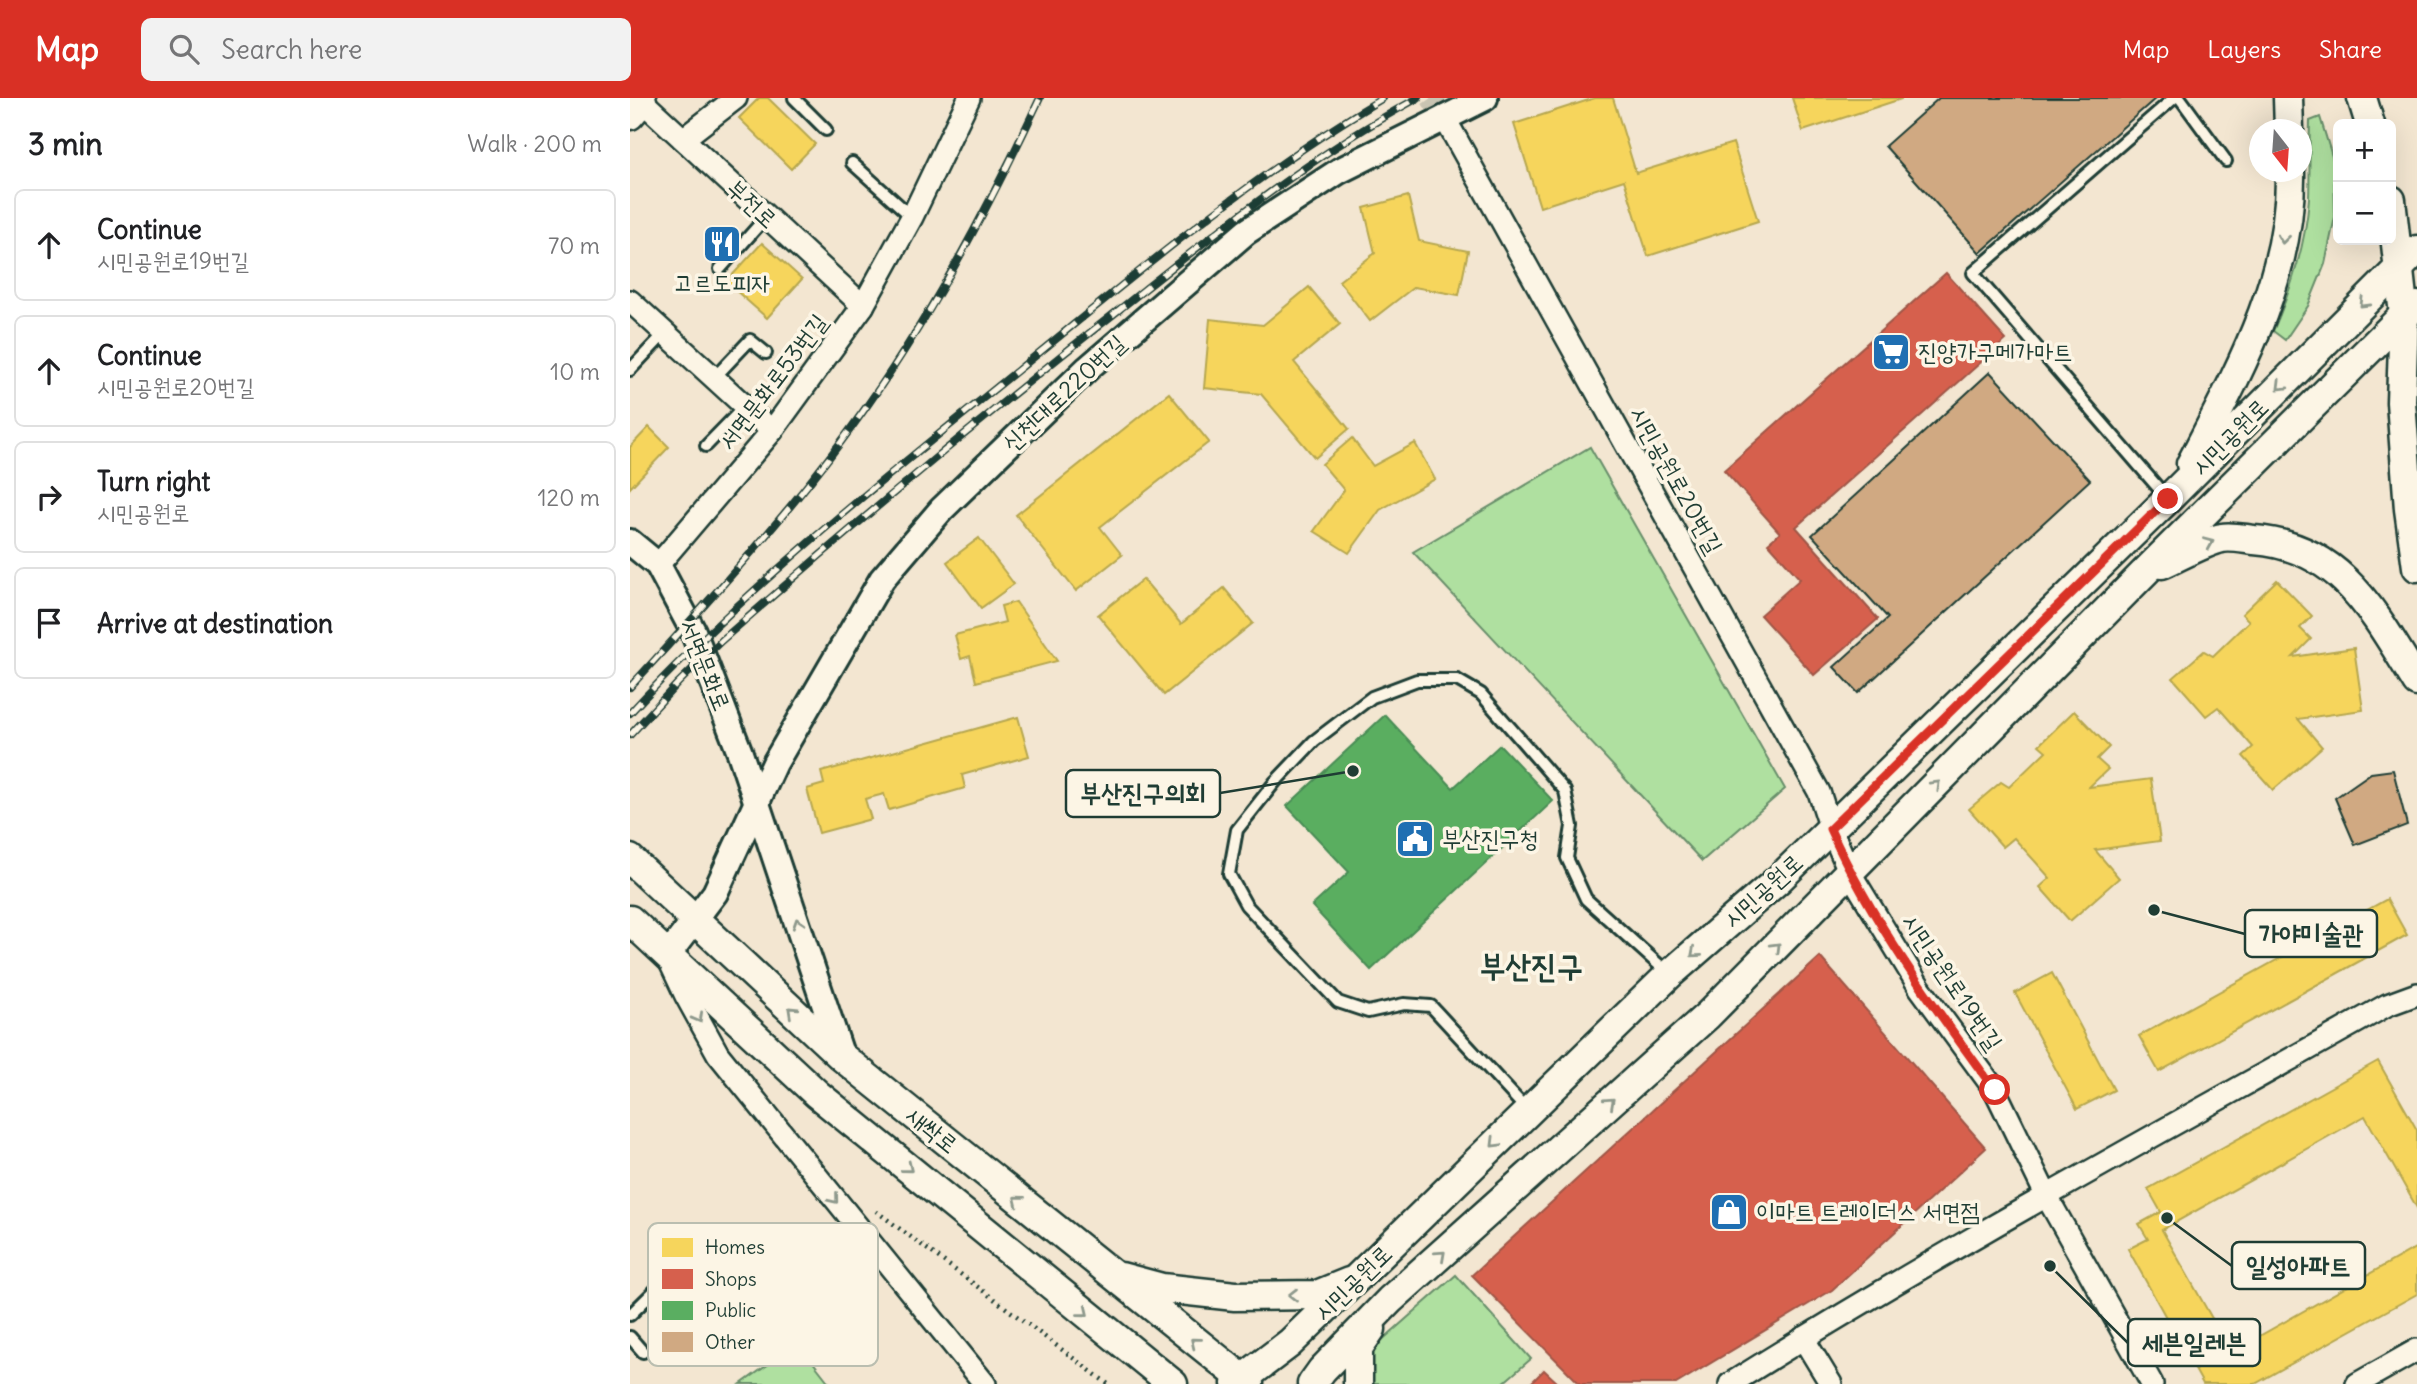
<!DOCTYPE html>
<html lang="en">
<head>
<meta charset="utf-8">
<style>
  body { margin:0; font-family:Delius,"Poor Story",sans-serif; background:#f2f2f2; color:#202124 }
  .controls { position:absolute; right:21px; top:21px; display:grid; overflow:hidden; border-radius:10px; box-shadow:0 7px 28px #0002 }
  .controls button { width:63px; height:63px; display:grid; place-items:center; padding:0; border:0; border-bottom:2px solid #e0e0e0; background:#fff; color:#202124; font:35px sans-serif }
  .compass { position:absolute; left:1619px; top:21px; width:63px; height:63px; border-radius:50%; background:#fff; box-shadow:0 7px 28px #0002; rotate:163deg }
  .stop { position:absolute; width:21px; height:21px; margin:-16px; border:5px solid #d93025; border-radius:50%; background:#fff }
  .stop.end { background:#d93025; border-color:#fff; box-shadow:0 2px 7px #0008 }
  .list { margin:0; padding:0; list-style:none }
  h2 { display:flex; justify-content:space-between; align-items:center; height:91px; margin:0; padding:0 28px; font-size:30px }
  h2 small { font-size:23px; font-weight:400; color:#757577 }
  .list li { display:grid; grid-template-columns:46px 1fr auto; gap:21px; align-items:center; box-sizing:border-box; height:112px; margin:0 14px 14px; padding:0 14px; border:2px solid #e0e0e0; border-radius:10px }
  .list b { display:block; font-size:26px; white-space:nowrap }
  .list p { margin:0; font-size:23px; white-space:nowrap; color:#757577 }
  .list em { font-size:23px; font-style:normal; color:#757577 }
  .icon { flex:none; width:38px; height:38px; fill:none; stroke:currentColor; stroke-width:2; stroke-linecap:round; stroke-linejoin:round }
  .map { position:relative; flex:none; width:1787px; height:1286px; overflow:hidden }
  header { display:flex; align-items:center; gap:42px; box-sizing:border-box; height:98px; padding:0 35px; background:#d93025; color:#fff }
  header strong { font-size:33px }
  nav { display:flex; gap:38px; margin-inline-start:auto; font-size:24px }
  .search { width:490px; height:63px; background:#f2f2f2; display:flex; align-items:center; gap:18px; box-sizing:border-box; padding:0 24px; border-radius:10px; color:#757577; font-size:26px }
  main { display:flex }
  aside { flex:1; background:#fff }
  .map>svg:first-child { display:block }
  .green { fill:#afe0a0; stroke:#678e6a; stroke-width:2 }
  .homes { fill:#f6d55c; stroke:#b6a750; stroke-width:2 }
  .shops { fill:#d6604d; stroke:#9f5646; stroke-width:2 }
  .public { fill:#5aae61; stroke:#488c54; stroke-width:2 }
  .building { fill:#d0a982; stroke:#1f3d34; stroke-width:2 }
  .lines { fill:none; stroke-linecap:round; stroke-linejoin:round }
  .minor-tunnel { stroke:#c9c4b2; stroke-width:21; stroke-dasharray:21 10; stroke-linecap:butt }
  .service-casing { stroke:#1f3d34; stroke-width:16 }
  .minor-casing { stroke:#1f3d34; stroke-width:26 }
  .tertiary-casing { stroke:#1f3d34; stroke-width:30 }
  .secondary-casing { stroke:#1f3d34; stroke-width:33 }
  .path { stroke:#1f3d34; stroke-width:4.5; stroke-dasharray:2 5; stroke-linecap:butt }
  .service { stroke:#fcf5e5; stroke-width:10 }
  .minor { stroke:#fcf5e5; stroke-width:21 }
  .tertiary { stroke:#fcf5e5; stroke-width:24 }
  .secondary { stroke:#fcf5e5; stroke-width:28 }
  .rail-casing { stroke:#1f3d34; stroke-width:8 }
  .rail { stroke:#fcf5e5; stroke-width:5; stroke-dasharray:16; stroke-linecap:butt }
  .oneway { stroke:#8e998c }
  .route { stroke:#d93025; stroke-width:9 }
  .labels { text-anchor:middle; stroke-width:7; stroke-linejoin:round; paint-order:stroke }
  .street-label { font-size:24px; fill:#1f3d34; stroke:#fcf5e5 }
  .poi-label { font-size:24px; fill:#1f3d34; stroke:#fcf5e5; text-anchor:start }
  .district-label { font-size:32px; font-weight:bold; fill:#1f3d34; stroke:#fcf5e5 }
  .key { fill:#fcf5e5; stroke:#babeb0; stroke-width:2 }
  .key-label { font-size:19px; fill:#1f3d34 }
  .leader { fill:none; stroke:#1f3d34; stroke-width:2.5 }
  .callout-dot { fill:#1f3d34; stroke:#fcf5e5; stroke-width:2.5 }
  .callout { fill:#fcf5e5; stroke:#1f3d34; stroke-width:2.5 }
  .callout-label { font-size:26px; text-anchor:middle; font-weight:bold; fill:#1f3d34 }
</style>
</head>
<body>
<header>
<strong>Map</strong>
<div class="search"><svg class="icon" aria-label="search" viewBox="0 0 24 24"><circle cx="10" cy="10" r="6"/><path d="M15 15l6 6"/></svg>Search here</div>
<nav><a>Map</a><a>Layers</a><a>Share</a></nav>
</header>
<main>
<aside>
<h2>3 min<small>Walk · 200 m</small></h2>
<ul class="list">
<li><svg class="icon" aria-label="ahead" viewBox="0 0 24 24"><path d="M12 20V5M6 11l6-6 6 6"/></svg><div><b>Continue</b><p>시민공원로19번길</p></div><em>70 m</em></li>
<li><svg class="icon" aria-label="ahead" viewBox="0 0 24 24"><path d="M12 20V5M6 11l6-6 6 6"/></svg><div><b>Continue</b><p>시민공원로20번길</p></div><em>10 m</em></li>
<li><svg class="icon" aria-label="right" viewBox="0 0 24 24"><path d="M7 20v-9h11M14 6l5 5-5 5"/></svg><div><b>Turn right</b><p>시민공원로</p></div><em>120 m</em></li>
<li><svg class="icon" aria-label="arrive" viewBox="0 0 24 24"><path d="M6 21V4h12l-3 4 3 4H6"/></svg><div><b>Arrive at destination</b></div></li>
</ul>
</aside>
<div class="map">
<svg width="1787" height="1286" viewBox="0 0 1787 1286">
  <rect width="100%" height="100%" fill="#f3e6d1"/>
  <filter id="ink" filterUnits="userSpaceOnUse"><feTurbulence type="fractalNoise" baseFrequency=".0143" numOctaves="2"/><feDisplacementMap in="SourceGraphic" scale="14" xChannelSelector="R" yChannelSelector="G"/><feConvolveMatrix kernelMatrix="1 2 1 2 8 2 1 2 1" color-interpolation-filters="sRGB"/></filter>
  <g filter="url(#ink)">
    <g class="green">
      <path d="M1690,19L1704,65L1705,119L1695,166L1678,208L1655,242L1643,233C1661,192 1676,145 1679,100C1680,75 1679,49 1680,23Z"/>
      <polygon points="960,349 1155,691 1072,763 783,454"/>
      <polygon points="826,1177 901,1261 872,1286 739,1286 742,1251"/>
      <polygon points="168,1245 200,1286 111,1286"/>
    </g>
    <g class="homes">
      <polygon points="129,0 138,0 185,46 161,71 109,20"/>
      <polygon points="965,0 983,0 1006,75 1103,45 1128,123 1018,158 994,82 910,109 884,26"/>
      <polygon points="1162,0 1271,0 1271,1 1173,33"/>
      <polygon points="778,98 789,143 838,153 829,197 784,189 740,223 709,183 745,155 734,110"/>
      <polygon points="132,145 172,181 137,220 96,184"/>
      <polygon points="679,189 710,226 664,264 719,331 685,360 631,296 574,290 580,221 633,227"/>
      <polygon points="539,295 579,344 470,429 492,457 446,493 386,417"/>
      <polygon points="19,329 39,349 0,390 0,349"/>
      <polygon points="722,340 743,368 785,345 805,381 750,412 719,455 684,433 714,392 692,366"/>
      <polygon points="349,440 384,486 351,510 317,464"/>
      <polygon points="513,481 551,526 594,490 623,525 534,597 468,517"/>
      <polygon points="1647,482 1682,518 1670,530 1681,541 1663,559 1724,550 1733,612 1668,621 1692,649 1643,692 1613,658 1623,649 1588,609 1576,618 1543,580 1574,553 1583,558 1619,523 1612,516"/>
      <polygon points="386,504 427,563 346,584 340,558 331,561 325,537 375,524 371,508"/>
      <polygon points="1444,613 1479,649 1467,661 1478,671 1459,689 1521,681 1530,743 1465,752 1489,780 1440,823 1410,789 1420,780 1384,740 1373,749 1339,711 1371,684 1379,689 1416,653 1409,647"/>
      <polygon points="388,619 399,658 332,677 335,690 259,712 254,696 235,701 241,721 189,735 177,691 194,686 191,674"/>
      <polygon points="1757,801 1777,837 1529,974 1509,938"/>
      <polygon points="1422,875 1484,992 1447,1011 1385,895"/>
      <polygon points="1748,963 1787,1032 1787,1110 1735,1018 1532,1132 1601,1254 1787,1149 1787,1196 1625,1286 1573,1286 1498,1151 1518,1141 1509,1126 1531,1114 1518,1091"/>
    </g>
    <g class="shops">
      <polygon points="1316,175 1376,242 1166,429 1248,521 1184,577 1130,517 1170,481 1138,445 1150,435 1094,372"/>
      <polygon points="1190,859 1356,1050 1202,1192 1046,1286 950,1286 842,1177"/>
      <polygon points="914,1272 929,1286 900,1286"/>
    </g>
    <polygon class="public" points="755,617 823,690 870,647 923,703 741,872 682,808 719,774 657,708"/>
    <g class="building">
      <polygon points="1309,0 1526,0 1350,155 1255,48"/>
      <polygon points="1360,274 1460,382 1228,595 1204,569 1258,520 1182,437"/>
      <polygon points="1763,672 1777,727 1725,747 1705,700 1741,675"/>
    </g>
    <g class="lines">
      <polyline class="minor-tunnel" points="801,0 814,19"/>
      <defs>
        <g id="service">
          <polyline points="164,0 196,32"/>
          <polyline points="1550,0 1596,63"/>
          <polyline points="222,65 282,119"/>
          <polyline points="90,171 136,119"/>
          <polyline points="0,272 35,235"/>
          <polyline points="84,280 120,242 136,255"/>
          <polyline points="76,348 115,308"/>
          <polyline points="1537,400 1343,175 1544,0"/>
          <polyline points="898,1013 801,908 774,906 738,914 708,904 616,807 599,776 607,732 645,684 684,643 742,599 787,582 827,582 851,596 935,693 942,728 937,760 956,801 1038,875"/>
          <polyline points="0,1217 58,1160"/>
          <polyline points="0,1239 13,1254"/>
        </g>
        <g id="minor">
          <polyline points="12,3 233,208"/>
          <polyline points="814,19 1189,694 1201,731 1220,775 1290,890 1365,992 1417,1099 1522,1286"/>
          <polyline points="53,41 106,0"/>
          <polyline points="0,203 142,333"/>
          <polyline points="28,467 142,333 233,208 282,119 339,0"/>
          <polyline points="40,864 56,898 88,956 355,1286"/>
          <polyline points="1173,1240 1201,1286"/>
          <path d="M1100,1286C1314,1151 1537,1031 1757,907L1787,896"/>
          <polyline points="1727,1286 1787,1252"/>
        </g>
        <g id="tertiary">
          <polyline points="0,444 28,467 63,533 110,655 212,959"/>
          <polyline points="37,858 85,795 145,665 252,481 311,412 458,270 616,134 709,73 855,0"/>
        </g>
        <g id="secondary">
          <polyline points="1658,0 1659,32"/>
          <polyline points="1732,0 1740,26"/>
          <polyline points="0,17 12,3 11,0"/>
          <polyline points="1761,102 1774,217 1771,304 1779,411 1787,469"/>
          <path d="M1561,366C1608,275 1662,179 1660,74"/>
          <path d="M1532,466C1548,459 1576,443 1592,440C1601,438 1614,441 1624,442C1712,448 1745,517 1787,584"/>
          <polyline points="0,761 212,959 619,1286"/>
          <polyline points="0,822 187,996 543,1286"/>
          <polyline points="491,1179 532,1190 605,1198 687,1197 719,1184"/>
          <polyline points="606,1286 660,1245 1040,876 1149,781 1234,698 1538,401 1787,152"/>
          <polyline points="682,1286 692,1272 760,1202 1078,917 1517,472 1774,217 1787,208"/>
          <polyline points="728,1286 728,1250 741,1231"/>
        </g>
      </defs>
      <use href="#service" class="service-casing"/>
      <use href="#minor" class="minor-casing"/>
      <use href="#tertiary" class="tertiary-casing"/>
      <use href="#secondary" class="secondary-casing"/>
      <polyline class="path" points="246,1113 478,1286"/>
      <use href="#service" class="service"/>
      <use href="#minor" class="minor"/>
      <use href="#tertiary" class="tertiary"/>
      <use href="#secondary" class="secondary"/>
      <defs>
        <g id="rail">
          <path d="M0,589C83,498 169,406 239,305C306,210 361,105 410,0"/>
          <path d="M0,615C117,488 254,381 388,272C506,176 622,77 753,0"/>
          <path d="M0,637L48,585L91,543C221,429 354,318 490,211C585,135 680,58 788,0"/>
        </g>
      </defs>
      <use href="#rail" class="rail-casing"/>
      <use href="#rail" class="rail"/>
    </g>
    <defs><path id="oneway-chevron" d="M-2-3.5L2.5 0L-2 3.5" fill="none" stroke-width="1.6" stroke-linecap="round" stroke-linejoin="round" transform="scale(1.75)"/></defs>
    <g class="oneway">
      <use href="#oneway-chevron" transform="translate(1653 141) rotate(97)"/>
      <use href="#oneway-chevron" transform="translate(1734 205) rotate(135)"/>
      <use href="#oneway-chevron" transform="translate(1651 288) rotate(135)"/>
      <use href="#oneway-chevron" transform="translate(1579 445) rotate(-23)"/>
      <use href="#oneway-chevron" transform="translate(1306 687) rotate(-45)"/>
      <use href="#oneway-chevron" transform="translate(168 825) rotate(-108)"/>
      <use href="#oneway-chevron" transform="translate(1146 849) rotate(-45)"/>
      <use href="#oneway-chevron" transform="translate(1065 855) rotate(139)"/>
      <use href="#oneway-chevron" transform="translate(162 913) rotate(-137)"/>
      <use href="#oneway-chevron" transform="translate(68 920) rotate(61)"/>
      <use href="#oneway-chevron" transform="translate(980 1004) rotate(-42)"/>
      <use href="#oneway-chevron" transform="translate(865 1045) rotate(135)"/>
      <use href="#oneway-chevron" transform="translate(278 1070) rotate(39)"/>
      <use href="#oneway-chevron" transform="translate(204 1101) rotate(51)"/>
      <use href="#oneway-chevron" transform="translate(388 1102) rotate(-141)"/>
      <use href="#oneway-chevron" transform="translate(811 1157) rotate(-42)"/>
      <use href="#oneway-chevron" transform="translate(663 1197) rotate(180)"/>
      <use href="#oneway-chevron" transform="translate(454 1214) rotate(39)"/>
      <use href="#oneway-chevron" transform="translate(565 1244) rotate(-141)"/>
    </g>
  </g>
  <g class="lines" filter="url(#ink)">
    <path class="route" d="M1365,992C1304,909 1243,826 1200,731L1538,401"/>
  </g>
  <defs>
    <symbol id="restaurant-square" viewBox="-11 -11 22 22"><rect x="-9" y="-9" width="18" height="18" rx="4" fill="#1f6fb2" stroke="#fcf5e5"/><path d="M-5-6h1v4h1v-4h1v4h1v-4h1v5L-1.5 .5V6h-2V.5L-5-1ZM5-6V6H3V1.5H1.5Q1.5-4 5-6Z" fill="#fff"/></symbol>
    <symbol id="supermarket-square" viewBox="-11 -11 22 22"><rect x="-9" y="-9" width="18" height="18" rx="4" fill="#1f6fb2" stroke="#fcf5e5"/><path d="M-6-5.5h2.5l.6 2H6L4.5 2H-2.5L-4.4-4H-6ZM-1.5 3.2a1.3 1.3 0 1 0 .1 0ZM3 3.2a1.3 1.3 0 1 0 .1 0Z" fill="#fff"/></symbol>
    <symbol id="civic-square" viewBox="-11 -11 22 22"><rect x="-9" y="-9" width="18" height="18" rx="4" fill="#1f6fb2" stroke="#fcf5e5"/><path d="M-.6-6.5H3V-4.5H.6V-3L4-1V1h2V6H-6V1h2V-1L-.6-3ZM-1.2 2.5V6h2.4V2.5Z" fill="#fff"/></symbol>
    <symbol id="shop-square" viewBox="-11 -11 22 22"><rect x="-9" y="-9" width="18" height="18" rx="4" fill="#1f6fb2" stroke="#fcf5e5"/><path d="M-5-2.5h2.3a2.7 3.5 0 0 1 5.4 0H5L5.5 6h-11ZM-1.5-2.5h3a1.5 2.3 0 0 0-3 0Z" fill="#fff"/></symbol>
  </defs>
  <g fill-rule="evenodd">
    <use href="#restaurant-square" x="70" y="124" width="44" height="44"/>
    <use href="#supermarket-square" x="1239" y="232" width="44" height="44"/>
    <use href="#civic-square" x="763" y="719" width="44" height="44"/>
    <use href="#shop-square" x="1077" y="1092" width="44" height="44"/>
  </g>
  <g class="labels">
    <g class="street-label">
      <text transform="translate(122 106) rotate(43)" y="8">부전로</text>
      <text transform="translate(143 284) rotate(-53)" y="8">서면문화로53번길</text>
      <text transform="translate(434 295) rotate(-43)" y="8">신천대로220번길</text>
      <text transform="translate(1600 339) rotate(-45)" y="8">시민공원로</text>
      <text transform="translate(1046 382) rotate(61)" y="8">시민공원로20번길</text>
      <text transform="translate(75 567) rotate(68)" y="8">서면문화로</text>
      <text transform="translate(1133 793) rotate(-42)" y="8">시민공원로</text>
      <text transform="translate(1322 884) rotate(56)" y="8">시민공원로19번길</text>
      <text transform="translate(302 1032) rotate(39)" y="8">새싹로</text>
      <text transform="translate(723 1185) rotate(-44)" y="8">시민공원로</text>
    </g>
    <g class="poi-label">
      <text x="92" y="193" text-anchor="middle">고르도피자</text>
      <text x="1288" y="262">진양가구메가마트</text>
      <text x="812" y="749">부산진구청</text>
      <text x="1126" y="1122">이마트 트레이더스 서면점</text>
    </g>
    <g class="district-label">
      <text x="901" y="879">부산진구</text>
    </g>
  </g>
  <rect x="18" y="1125" width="230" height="143" rx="10" class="key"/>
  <rect x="32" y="1140" width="31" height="19" fill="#f6d55c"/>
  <rect x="32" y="1171" width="31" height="20" fill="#d6604d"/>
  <rect x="32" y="1203" width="31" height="19" fill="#5aae61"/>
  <rect x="32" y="1234" width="31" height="20" fill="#d0a982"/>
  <g class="key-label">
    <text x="75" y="1156">Homes</text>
    <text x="75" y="1188">Shops</text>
    <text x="75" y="1219">Public</text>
    <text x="75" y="1251">Other</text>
  </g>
  <path class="leader" d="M723 673L590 695M1524 812L1615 836M1537 1120L1602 1168M1420 1168L1498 1245"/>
  <g class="callout-dot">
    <circle cx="723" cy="673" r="7"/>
    <circle cx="1524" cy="812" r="7"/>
    <circle cx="1537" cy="1120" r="7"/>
    <circle cx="1420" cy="1168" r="7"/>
  </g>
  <g class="callout">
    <rect x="436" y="672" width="154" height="47" rx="7"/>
    <rect x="1615" y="812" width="132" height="47" rx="7"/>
    <rect x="1602" y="1144" width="133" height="47" rx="7"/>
    <rect x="1498" y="1221" width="132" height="47" rx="7"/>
  </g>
  <g class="callout-label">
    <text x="513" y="704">부산진구의회</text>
    <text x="1681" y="845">가야미술관</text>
    <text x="1668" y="1177">일성아파트</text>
    <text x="1564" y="1254">세븐일레븐</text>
  </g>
</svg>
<div class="controls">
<button>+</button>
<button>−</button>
</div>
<svg class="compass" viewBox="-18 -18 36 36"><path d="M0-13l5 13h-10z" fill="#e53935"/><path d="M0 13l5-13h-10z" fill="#757577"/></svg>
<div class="stop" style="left:1365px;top:992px"></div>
<div class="stop end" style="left:1538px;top:401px"></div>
</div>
</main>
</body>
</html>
